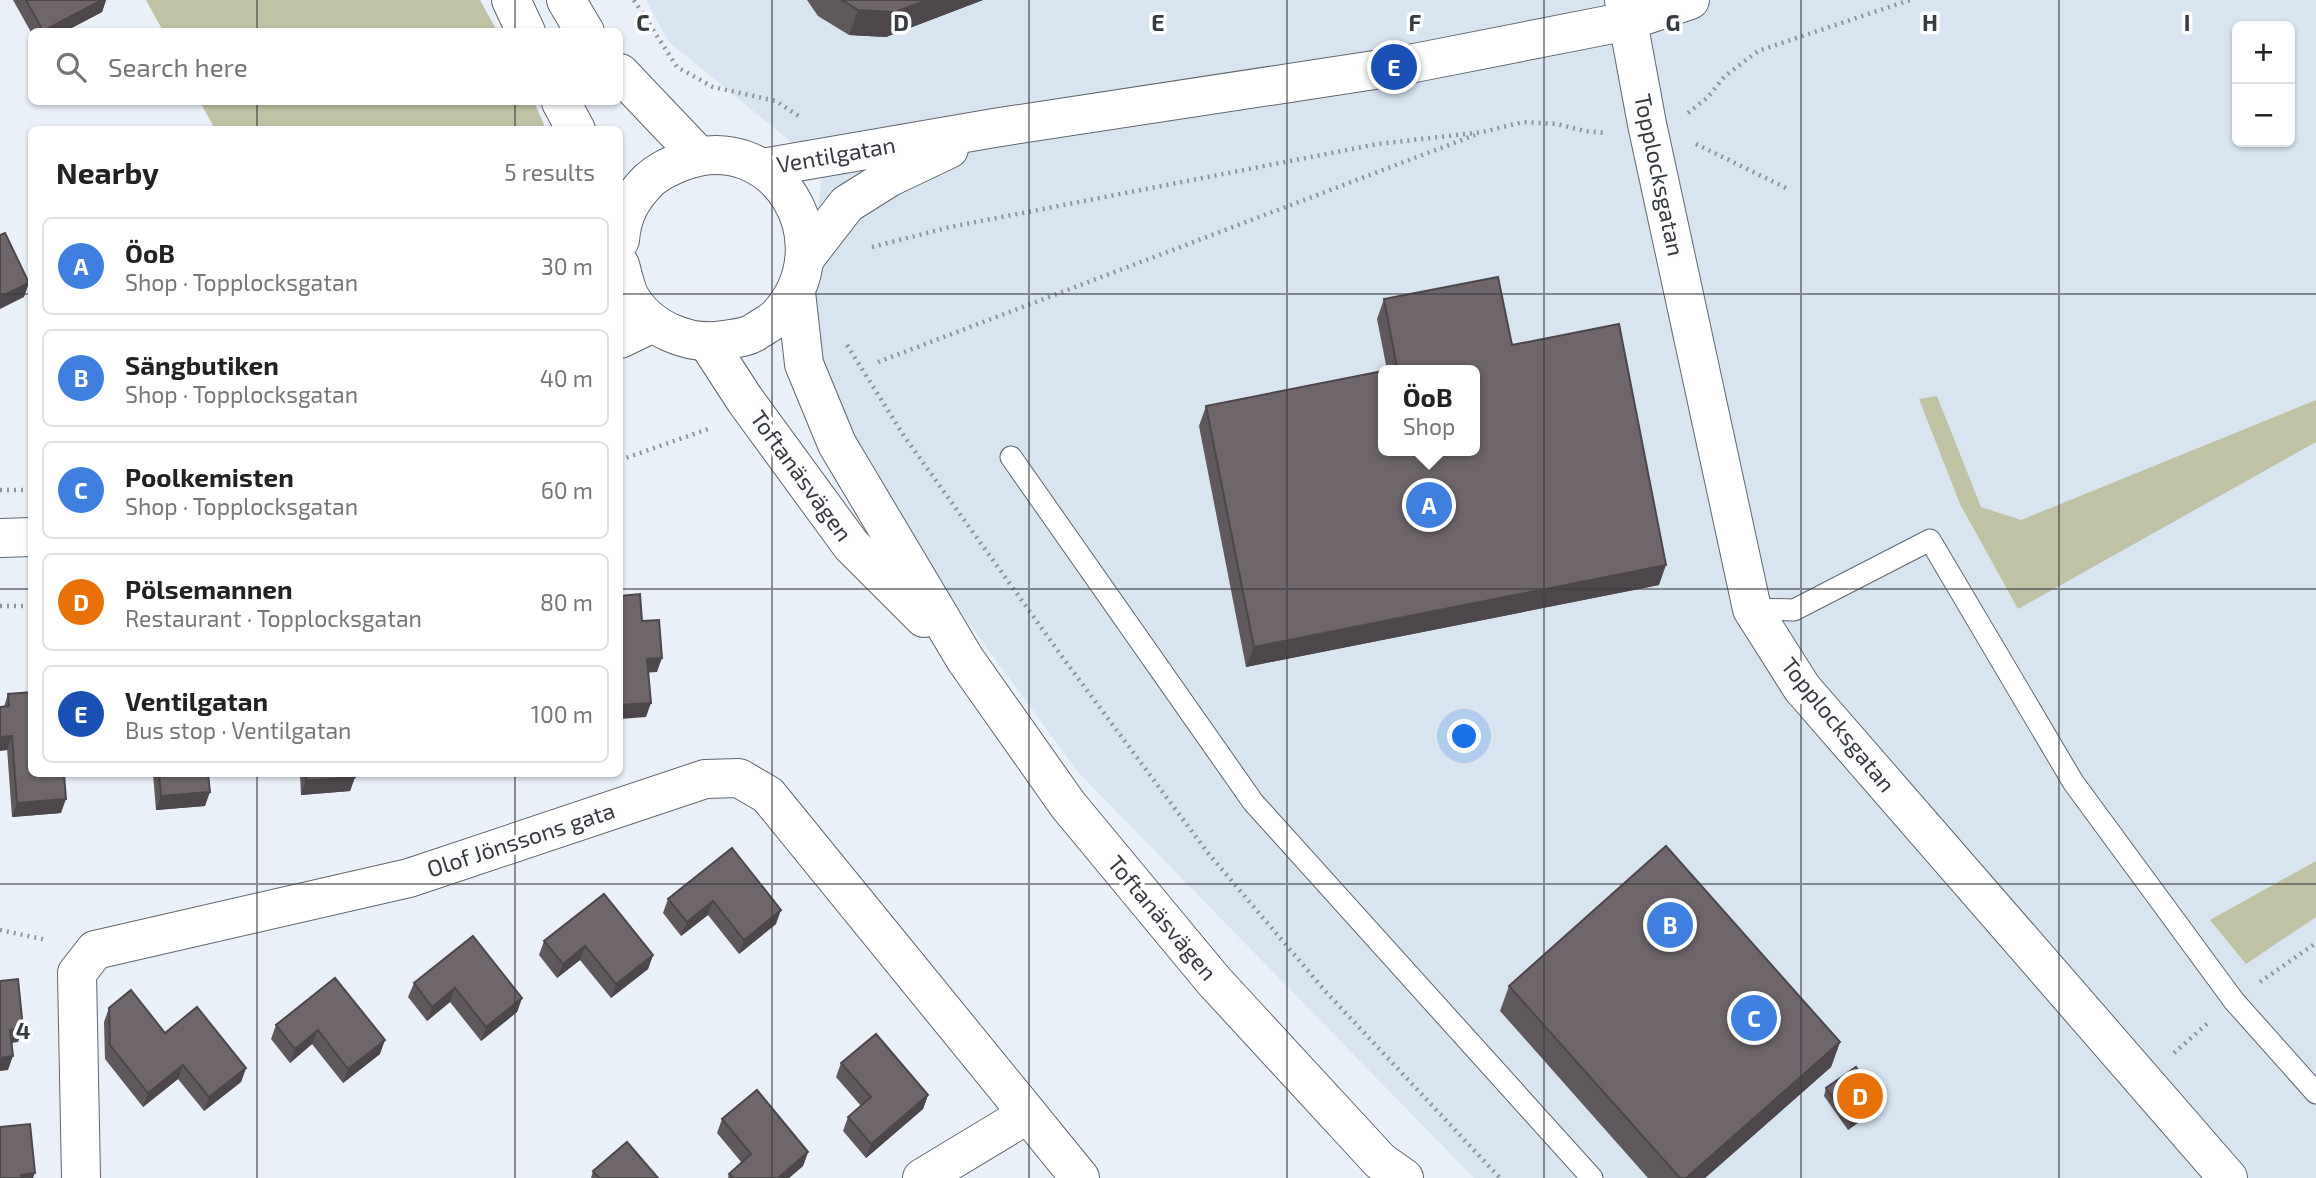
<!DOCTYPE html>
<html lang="en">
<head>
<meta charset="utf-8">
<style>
  body { margin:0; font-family:"Exo 2",sans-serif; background:#f6f6f6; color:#222 }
  .controls { position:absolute; right:21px; top:21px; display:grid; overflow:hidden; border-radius:10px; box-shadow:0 2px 5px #0004 }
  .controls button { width:63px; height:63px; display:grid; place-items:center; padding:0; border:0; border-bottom:2px solid #e0e0e0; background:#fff; color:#222; font:35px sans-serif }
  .you { position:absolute; left:1465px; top:737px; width:24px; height:24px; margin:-18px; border:5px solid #fff; border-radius:50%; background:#1a73e8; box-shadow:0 0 0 10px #1a73e833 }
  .badge { display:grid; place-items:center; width:46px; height:46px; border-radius:50%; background:#724c28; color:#fff; font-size:23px; font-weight:700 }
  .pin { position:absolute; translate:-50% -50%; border:4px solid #fff; box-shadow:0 2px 7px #0006 }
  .popup { position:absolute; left:1378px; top:365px; width:102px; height:91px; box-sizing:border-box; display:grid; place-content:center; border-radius:10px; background:#fff; filter:drop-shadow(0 2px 5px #0005); font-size:23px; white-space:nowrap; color:#767676 }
  .popup b { font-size:26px; color:#222 }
  .popup::after { content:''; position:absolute; left:50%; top:100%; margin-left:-14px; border:14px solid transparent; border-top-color:#fff }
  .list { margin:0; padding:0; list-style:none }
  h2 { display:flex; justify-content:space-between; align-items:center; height:91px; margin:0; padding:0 28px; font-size:30px }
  h2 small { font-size:23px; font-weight:400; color:#767676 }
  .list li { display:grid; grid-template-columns:46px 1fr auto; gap:21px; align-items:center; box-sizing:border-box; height:98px; margin:0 14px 14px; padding:0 14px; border:2px solid #e0e0e0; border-radius:10px }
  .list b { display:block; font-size:26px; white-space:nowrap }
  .list p { margin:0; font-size:23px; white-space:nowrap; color:#767676 }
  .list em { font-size:23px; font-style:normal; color:#767676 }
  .icon { flex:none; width:38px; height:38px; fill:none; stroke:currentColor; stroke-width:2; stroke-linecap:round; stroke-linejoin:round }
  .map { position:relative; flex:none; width:2316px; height:1178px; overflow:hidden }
  .search { position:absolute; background:#fff; box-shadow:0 2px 5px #0004; left:28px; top:28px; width:595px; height:77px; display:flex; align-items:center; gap:18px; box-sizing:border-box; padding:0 24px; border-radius:10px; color:#767676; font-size:26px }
  .panel { position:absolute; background:#fff; box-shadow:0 2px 5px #0004; left:28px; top:126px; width:595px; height:651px; border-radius:10px }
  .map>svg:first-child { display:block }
  .built { fill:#d8e4f0; fill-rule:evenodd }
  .green { fill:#bfc3a4 }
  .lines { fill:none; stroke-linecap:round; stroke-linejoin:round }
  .service-casing { stroke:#60666c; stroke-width:23 }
  .minor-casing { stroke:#60666c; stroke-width:40 }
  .tertiary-casing { stroke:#60666c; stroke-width:40 }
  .path { stroke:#90959a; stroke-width:4.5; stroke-dasharray:2 5; stroke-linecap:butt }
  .service { stroke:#fff; stroke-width:21 }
  .minor { stroke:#fff; stroke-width:38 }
  .tertiary { stroke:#fff; stroke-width:38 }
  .wall { fill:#5f585c }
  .shaded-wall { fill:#4d474b }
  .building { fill:#6e666b; stroke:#4d474b; stroke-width:2 }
  .grid { fill:none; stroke:#383b3e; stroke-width:2; stroke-opacity:0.55 }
  .labels { text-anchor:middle; stroke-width:7; stroke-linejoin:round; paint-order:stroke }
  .street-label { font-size:23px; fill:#383b3e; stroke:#fcfdff }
  .grid-label { font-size:23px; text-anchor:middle; font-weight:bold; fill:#383b3e; stroke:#fcfdff; stroke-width:7; stroke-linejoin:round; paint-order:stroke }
</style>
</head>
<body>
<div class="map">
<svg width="2316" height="1178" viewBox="0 0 2316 1178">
  <rect width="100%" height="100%" fill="#eaf0f8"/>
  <path class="built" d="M646,0H2316V1178H1474L1078,772L796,388L823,168L669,42ZM2237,26H2290V142H2237ZM1384,370H1474V451H1384Z"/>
  <g class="green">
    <polygon points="146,0 480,0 497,31 163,31"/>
    <polygon points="200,102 534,102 546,129 215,129"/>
    <polygon points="1937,396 1981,507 2021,520 2316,400 2316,442 2018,609 1960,504 1919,399"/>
    <polygon points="2316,861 2316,917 2246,964 2210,920"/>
  </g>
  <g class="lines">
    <defs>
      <g id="service">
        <polyline points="1011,457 1253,802 1592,1178"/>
        <polyline points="1752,609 1794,610 1930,540 2073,782 2234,1001 2316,1093"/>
      </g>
      <g id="minor">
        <polyline points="1624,0 1647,124 1752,609 1802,688 2228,1178"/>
        <polyline points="762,168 994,128 1394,67 1628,21 1690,0"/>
        <polyline points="806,257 847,204 890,177 949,149"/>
        <polyline points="620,339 653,323"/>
        <polyline points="0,538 32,537"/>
        <polyline points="81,1178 77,973 95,950 409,878 705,779 739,778 768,795 1080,1178"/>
        <polyline points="922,1178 1028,1114"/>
      </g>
      <g id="tertiary">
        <polyline points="511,0 526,32"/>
        <polyline points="566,0 585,32"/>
        <polyline points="620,73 698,155"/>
        <polyline points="561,102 576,130"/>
        <path d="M620,240C622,215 631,198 649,180C659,171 668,167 681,162C776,125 846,244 777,317C771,323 762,327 755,332C746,338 735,338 724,340C689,346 647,329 629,295C625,286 623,275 620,265"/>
        <polyline points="796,292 804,364 837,444 965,659 1068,805 1214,981 1380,1161 1404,1178"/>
        <polyline points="708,343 745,400 851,545 924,618"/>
      </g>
    </defs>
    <use href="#service" class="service-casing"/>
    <use href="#minor" class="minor-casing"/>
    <use href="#tertiary" class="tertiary-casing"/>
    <g class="path">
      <polyline points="634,0 677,67 713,87 776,101 800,117"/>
      <polyline points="1688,113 1707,98 1725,76 1758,51 1910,0"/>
      <polyline points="1696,144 1786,188"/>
      <polyline points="872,247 950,227 1378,144 1483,132 1523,122 1557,124 1585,131 1605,133"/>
      <polyline points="847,345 904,436 1063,658 1208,853 1326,992 1500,1178"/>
      <polyline points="878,362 1475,135"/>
      <polyline points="620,460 711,428"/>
      <polyline points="0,490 32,490"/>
      <polyline points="0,606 32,606"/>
      <polyline points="0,930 47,940"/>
      <polyline points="2260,982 2316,943"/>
      <polyline points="2174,1053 2209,1022"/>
    </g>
    <use href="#service" class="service"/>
    <use href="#minor" class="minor"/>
    <use href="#tertiary" class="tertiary"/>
  </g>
  <g class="wall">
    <polygon points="13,0 106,0 102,12 64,32 32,32 32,34"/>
    <polygon points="807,0 983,0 886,37 849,35 818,16"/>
    <polygon points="1384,299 1512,345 1659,585 1246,667 1199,426 1206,406 1387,370 1377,319"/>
    <polygon points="8,694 61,813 12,817 4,707"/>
    <polygon points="153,774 208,774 205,806 156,810"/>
    <polygon points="300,774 355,774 355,777 350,791 301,795"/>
    <polygon points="732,848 776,924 739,954 708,915 681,936 663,913 668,899"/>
    <polygon points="544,941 653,955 648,969 611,998 580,960 557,978 539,955"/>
    <polygon points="335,978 380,1054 343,1083 312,1044 290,1063 271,1039 276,1025"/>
    <polygon points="414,983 522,998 517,1012 481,1041 450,1002 427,1021 408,997"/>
    <polygon points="1509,986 1840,1042 1831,1067 1705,1178 1648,1178 1500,1011"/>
    <polygon points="109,1008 246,1068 241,1082 204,1111 178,1079 143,1107 105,1059 104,1022"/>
    <polygon points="841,1063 928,1095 923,1109 866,1158 843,1131 848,1117 861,1106 836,1077"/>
    <polygon points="1826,1088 1880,1101 1878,1108 1848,1130 1824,1096"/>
    <polygon points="722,1119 808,1152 803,1166 789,1178 728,1178 729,1174 742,1163 717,1133"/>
    <polygon points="593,1171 658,1178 591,1178"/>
  </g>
  <g class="shaded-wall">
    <polygon points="102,0 106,0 102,12 64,32 43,32"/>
    <polygon points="927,0 983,0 886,37 849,35 858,10"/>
    <polygon points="29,283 24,297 0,309 0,297"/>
    <polygon points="1666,565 1659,585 1246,667 1254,647"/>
    <polygon points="662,658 657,672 642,673 647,659"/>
    <polygon points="651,703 646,717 620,719 620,705"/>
    <polygon points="12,736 7,750 0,751 0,737"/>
    <polygon points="355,777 350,791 301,795 306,781"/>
    <polygon points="210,792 205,806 156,810 161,796"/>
    <polygon points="66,799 61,813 12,817 17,803"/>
    <polygon points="713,901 708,915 681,936 687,922"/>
    <polygon points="781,910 776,924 739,954 744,940"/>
    <polygon points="585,946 580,960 557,978 563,964"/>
    <polygon points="653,955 648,969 611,998 616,984"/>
    <polygon points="455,988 450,1002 427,1021 432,1007"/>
    <polygon points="522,998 517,1012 481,1041 486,1027"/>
    <polygon points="23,1028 18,1042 5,1044 10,1030"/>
    <polygon points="318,1030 312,1044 290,1063 295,1049"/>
    <polygon points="385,1040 380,1054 343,1083 348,1069"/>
    <polygon points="1840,1042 1831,1067 1705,1178 1686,1178"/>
    <polygon points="13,1056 8,1070 0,1071 0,1058"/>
    <polygon points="183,1065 178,1079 143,1107 148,1093"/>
    <polygon points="246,1068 241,1082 204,1111 209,1097"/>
    <polygon points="928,1095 923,1109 866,1158 871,1144"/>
    <polygon points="1880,1101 1878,1108 1848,1130 1851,1123"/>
    <polygon points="808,1152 803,1166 789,1178 778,1178"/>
    <polygon points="35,1173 33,1178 20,1178 21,1175"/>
  </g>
  <g class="building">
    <polygon points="26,0 102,0 43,31"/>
    <polygon points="842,0 927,0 895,12 858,10"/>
    <polygon points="5,233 29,283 0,297 0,235"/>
    <polygon points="1498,277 1512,345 1619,324 1666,565 1254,647 1206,406 1383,371 1383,451 1474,451 1474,370 1385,370 1397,368 1384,299"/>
    <polygon points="640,594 642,621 659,620 662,658 647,659 651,703 620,705 620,596"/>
    <polygon points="32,692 32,774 64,774 66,799 17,803 12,736 0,737 0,707 9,706 8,694"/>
    <polygon points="159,774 208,774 210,792 161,796"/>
    <polygon points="306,774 355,774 355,777 306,781"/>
    <polygon points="1666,846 1840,1042 1686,1178 1680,1178 1509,986"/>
    <polygon points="732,848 781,910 744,940 713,901 687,922 668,899"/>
    <polygon points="604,894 653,955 616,984 585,946 563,964 544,941"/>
    <polygon points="473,936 522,998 486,1027 455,988 432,1007 414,983"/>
    <polygon points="335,978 385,1040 348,1069 318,1030 295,1049 276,1025"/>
    <polygon points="18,979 23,1028 10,1030 13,1056 0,1058 0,981"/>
    <polygon points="131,990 165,1033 197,1007 246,1068 209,1097 183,1065 148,1093 110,1045 109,1008"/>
    <polygon points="876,1034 928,1095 871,1144 848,1117 871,1097 841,1063"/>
    <polygon points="1856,1067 1880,1101 1851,1123 1826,1088"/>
    <polygon points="757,1090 808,1152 778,1178 733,1178 729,1174 751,1154 722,1119"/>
    <polygon points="30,1124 35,1173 21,1175 22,1178 0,1178 0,1127"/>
    <polygon points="627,1142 658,1178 599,1178 593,1171"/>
  </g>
  <path class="grid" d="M257,0V32M515,0V32M772,0V1178M1029,0V1178M1287,0V1178M1544,0V1178M1801,0V1178M2059,0V1178M257,102V130M515,102V130M0,294H32M620,294H2316M0,589H32M620,589H2316M257,774V1178M515,774V1178M0,884H2316"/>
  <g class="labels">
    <g class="street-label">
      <text transform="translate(836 155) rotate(-10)" y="8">Ventilgatan</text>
      <text transform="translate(1659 175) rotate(78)" y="8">Topplocksgatan</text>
      <text transform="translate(801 476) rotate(54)" y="8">Toftanäsvägen</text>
      <text transform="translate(1838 725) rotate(51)" y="8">Topplocksgatan</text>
      <text transform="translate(521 840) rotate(-18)" y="8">Olof Jönssons gata</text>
      <text transform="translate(1162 918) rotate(50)" y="8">Toftanäsvägen</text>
    </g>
  </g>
  <g class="grid-label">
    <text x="643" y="31">C</text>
    <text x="901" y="31">D</text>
    <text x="1158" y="31">E</text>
    <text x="1415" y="31">F</text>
    <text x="1673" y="31">G</text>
    <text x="1930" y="31">H</text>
    <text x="2187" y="31">I</text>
    <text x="23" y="1039">4</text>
  </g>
</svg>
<div class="controls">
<button>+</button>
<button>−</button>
</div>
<div class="you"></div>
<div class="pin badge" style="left:1429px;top:505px;background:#3f7fe0">A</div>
<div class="popup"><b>ÖoB</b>Shop</div>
<div class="pin badge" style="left:1670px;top:925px;background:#3f7fe0">B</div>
<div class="pin badge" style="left:1754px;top:1018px;background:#3f7fe0">C</div>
<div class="pin badge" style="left:1860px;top:1096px;background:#e8710a">D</div>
<div class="pin badge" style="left:1394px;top:67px;background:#1a4fb4">E</div>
<div class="search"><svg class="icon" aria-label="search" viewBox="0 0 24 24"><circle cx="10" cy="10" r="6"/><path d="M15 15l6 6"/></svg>Search here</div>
<section class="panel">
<h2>Nearby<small>5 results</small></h2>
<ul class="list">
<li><span class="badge" style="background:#3f7fe0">A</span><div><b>ÖoB</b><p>Shop · Topplocksgatan</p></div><em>30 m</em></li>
<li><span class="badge" style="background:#3f7fe0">B</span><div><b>Sängbutiken</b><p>Shop · Topplocksgatan</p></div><em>40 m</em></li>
<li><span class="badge" style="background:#3f7fe0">C</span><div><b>Poolkemisten</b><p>Shop · Topplocksgatan</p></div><em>60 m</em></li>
<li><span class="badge" style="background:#e8710a">D</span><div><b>Pölsemannen</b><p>Restaurant · Topplocksgatan</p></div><em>80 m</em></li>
<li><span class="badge" style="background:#1a4fb4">E</span><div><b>Ventilgatan</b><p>Bus stop · Ventilgatan</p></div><em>100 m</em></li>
</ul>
</section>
</div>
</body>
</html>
